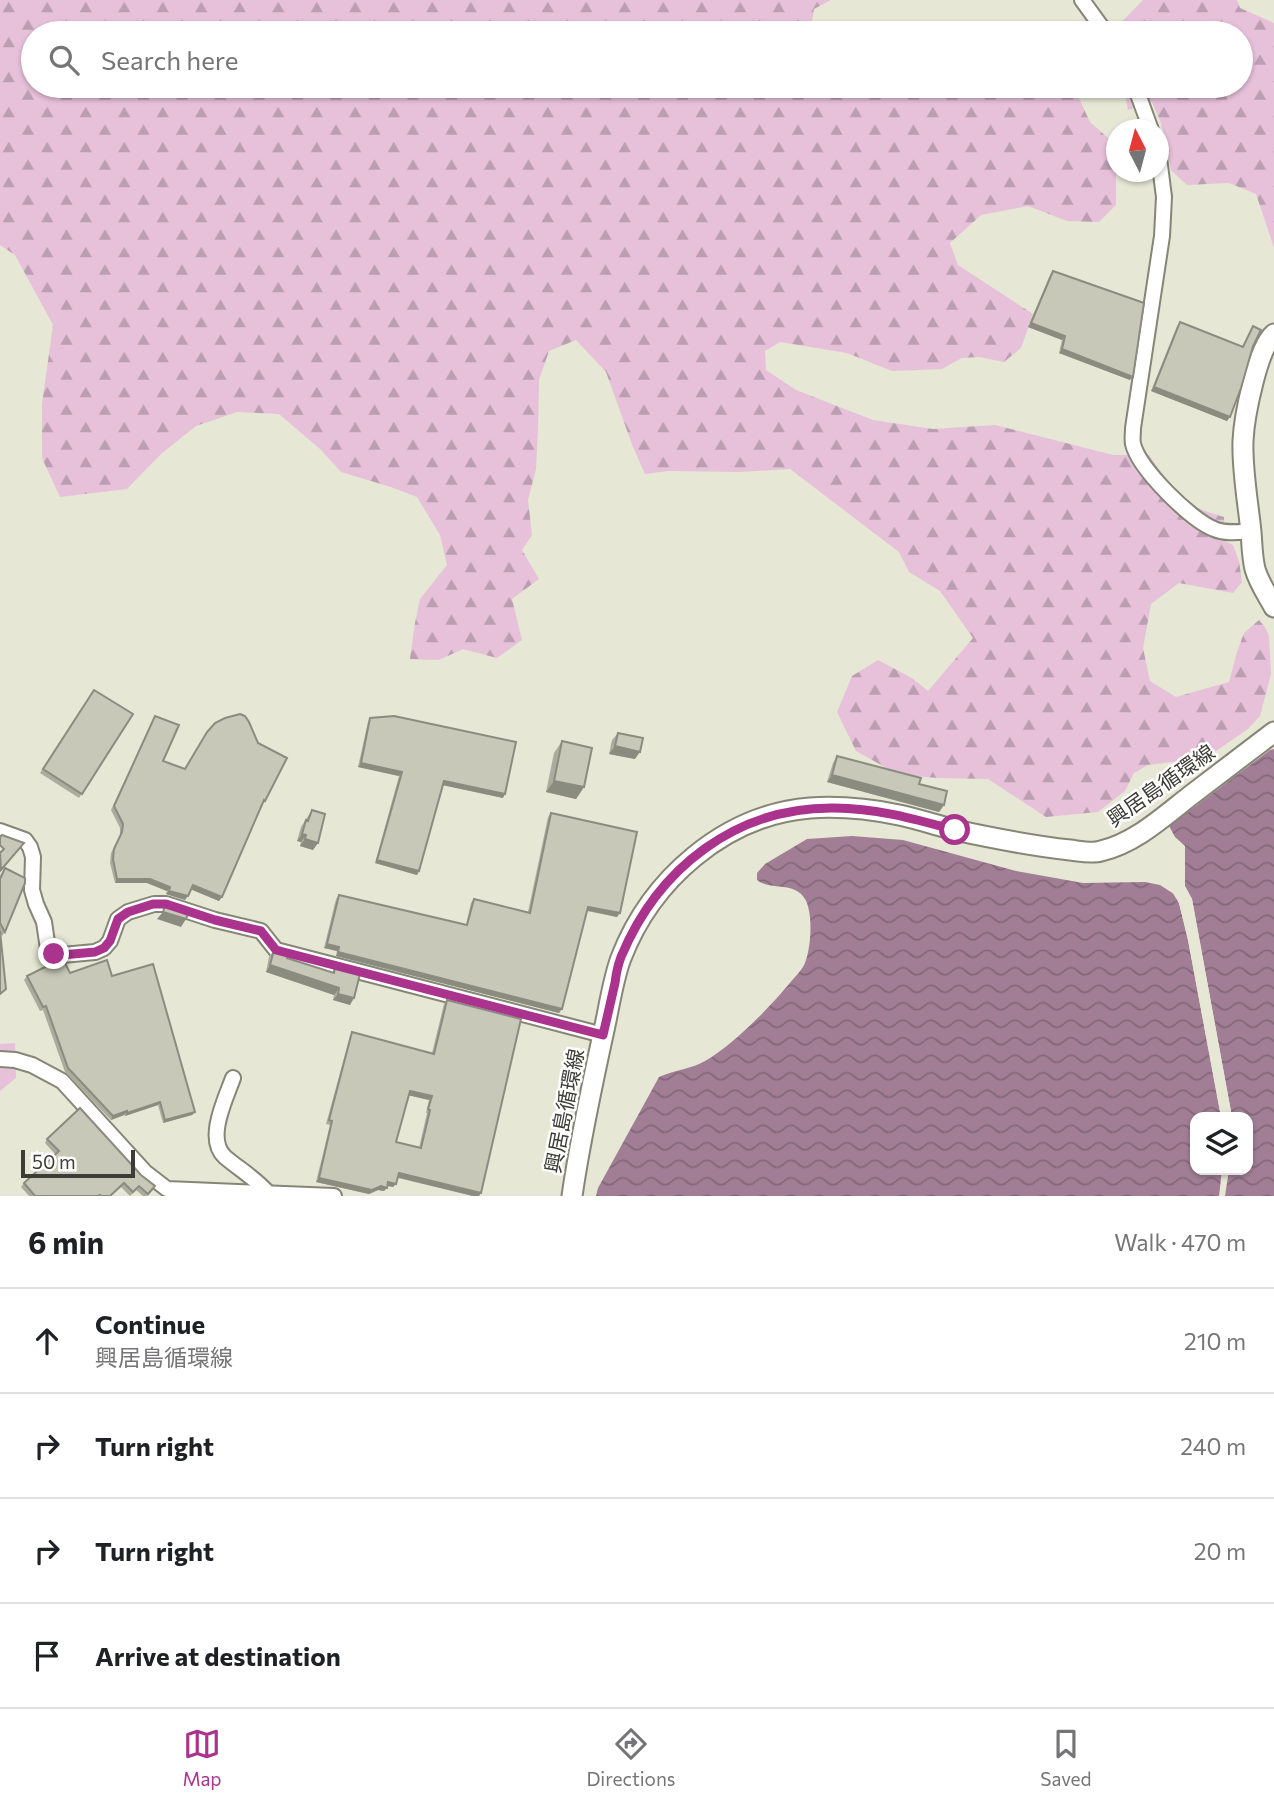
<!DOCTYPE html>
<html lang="en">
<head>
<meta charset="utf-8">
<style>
  body { margin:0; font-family:Commissioner,"Noto Sans JP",sans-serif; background:#f6f6f6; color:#202124 }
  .controls { position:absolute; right:21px; bottom:21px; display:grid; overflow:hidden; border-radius:14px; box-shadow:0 2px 5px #0004 }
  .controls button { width:63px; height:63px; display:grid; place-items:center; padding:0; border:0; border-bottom:2px solid #e0e0e0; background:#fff; color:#202124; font:35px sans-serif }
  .compass { position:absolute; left:1106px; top:119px; width:63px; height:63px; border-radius:50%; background:#fff; box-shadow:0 2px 5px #0004; rotate:354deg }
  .scale { position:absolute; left:21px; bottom:18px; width:114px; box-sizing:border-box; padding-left:7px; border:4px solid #3d3d36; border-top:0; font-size:19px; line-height:24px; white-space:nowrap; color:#3d3d36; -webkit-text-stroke:5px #fff; paint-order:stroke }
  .stop { position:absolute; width:21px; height:21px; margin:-16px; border:5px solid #aa348d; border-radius:50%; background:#fff }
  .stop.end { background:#aa348d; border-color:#fff; box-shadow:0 2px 7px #0008 }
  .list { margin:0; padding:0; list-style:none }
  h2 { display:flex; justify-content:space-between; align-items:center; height:91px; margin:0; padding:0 28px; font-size:30px }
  h2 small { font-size:23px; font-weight:400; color:#757577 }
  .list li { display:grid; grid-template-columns:46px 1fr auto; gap:21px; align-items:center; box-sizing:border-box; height:105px; padding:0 28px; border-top:2px solid #e0e0e0 }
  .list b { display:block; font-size:26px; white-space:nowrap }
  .list p { margin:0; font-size:23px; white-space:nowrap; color:#757577 }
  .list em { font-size:23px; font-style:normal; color:#757577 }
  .icon { flex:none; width:38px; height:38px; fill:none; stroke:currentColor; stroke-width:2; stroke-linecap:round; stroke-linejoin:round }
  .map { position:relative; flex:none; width:1274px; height:1196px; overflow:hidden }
  .search { position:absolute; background:#fff; box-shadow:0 2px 5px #0004; left:21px; right:21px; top:21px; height:77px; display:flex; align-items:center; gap:18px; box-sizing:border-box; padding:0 24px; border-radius:38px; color:#757577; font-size:26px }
  .sheet { height:511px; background:#fff }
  nav { display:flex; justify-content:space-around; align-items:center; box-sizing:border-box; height:98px; border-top:2px solid #e0e0e0; background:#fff; font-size:19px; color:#757577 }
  nav a { display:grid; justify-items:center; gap:4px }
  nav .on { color:#aa348d }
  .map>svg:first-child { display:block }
  .forest { fill:url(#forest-firs) }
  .water { fill:url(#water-waves) }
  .pier { fill:#e6e7d5 }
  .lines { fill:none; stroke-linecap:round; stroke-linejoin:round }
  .minor-casing { stroke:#858675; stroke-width:18 }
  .secondary-casing { stroke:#858675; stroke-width:23 }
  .minor { stroke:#fff; stroke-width:14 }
  .secondary { stroke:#fff; stroke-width:19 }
  .wall { fill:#abac9d; fill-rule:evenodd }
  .shaded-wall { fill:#8b8c80 }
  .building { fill:#c7c8b7; stroke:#8b8c80; stroke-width:2; fill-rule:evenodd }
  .route { stroke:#aa348d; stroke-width:9 }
  .labels { text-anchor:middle; stroke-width:5; stroke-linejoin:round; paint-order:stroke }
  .street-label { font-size:21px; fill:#3d3d36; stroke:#fff }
</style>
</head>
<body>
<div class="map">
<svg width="1274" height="1196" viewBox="0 0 1274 1196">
  <defs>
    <pattern id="forest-firs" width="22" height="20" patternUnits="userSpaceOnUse" patternTransform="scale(1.75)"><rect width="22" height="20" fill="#e7c1da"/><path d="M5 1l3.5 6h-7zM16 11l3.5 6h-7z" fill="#bc9eb2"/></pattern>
    <pattern id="water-waves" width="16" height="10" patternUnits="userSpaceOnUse" patternTransform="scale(1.75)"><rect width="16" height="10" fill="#a17e95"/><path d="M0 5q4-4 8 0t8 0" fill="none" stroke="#84687a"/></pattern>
  </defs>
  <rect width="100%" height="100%" fill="#e6e7d5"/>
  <g class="forest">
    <path d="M0,0H831L814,9L810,33H33V86H1017L1030,94L1050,92L1077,94L1090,122L1116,145V205L1099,222L1067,221L1028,206L981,215L950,243L958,265L1033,314L1021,348L1004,362L979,357L962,358L942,369L892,371L847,353L780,342L765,351L766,370L796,390L873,420L933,429L995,425L1113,455H1149C1159,470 1173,490 1188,502C1198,510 1212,513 1224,517L1225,541L1233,545L1239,561L1242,582L1233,593L1179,583L1151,604L1143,648L1150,681L1176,697L1229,682L1237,652L1244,633L1259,620L1265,627L1269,636L1271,674L1260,716L1248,729L1216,751L1189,760L1148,765L1134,773L1125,791L1098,812L1046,817L988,779L938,778L899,775L856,751L837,712L852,676L878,660L912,678L928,691L973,638L940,591L909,572L899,552L790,469L739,472L668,471L645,474L633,447L606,372L576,340L549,351L539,380L538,430L536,469L528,500L532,535L522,550L539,579L512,599L522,640L497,658L463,649L439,660L410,659L415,623L420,599L447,565L440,535L417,497L391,487L341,472L320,449L279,414L237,412L196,426L161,454L127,489L60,497L42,458V404L53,325L15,255L0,245Z"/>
    <polygon points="1143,0 1237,0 1240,8 1274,23 1274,248 1256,194 1229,183 1187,185 1171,170 1161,123 1152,102 1128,110 1123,86 1241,86 1241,33 1111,33"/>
    <polygon points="15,1043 16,1078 0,1091 0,1044"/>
  </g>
  <g class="water">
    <polygon points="1274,749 1274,1196 1225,1196 1229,1170 1248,1170 1248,1117 1232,1117 1192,899 1185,886 1185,846 1175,837 1169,826 1270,750"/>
    <path d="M852,836L903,840L1016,871L1083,883L1145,882L1160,885L1174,894L1179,903L1188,940L1221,1117H1195V1170H1222L1219,1196H596L598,1188L659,1077C674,1070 691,1069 705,1061C732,1046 769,1008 789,984C793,979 799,973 803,967C811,953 814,914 805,899C795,881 771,891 757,880V873L765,864L807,839Z"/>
  </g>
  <g class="pier">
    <polygon points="1182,881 1192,899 1232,1117 1228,1117 1189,900 1182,888"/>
    <polygon points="1169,887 1177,892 1182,902 1192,939 1224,1117 1221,1117 1188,940 1179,903"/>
  </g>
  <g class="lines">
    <defs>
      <g id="minor">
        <polyline points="1082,0 1106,33"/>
        <polyline points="1135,86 1151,130"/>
        <path d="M1158,150L1164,197L1162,236L1133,428C1133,433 1132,439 1133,444C1139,469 1191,520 1214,529C1225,534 1239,532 1251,531"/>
        <polyline points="0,831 25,840 30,847 33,857 32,890 36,904 44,922 48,949 53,954 62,955 95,952 104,948 110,941 118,919 128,912 154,904 166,904 215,920 261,931 276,950 603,1035"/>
        <polyline points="0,1059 15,1060 32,1065 62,1081 145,1172 167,1189 334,1196"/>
        <path d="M233,1078C226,1098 205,1139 225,1157C239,1169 255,1178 268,1193"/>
      </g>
      <g id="secondary">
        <path d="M1274,334C1257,349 1244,418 1243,441C1242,471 1248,502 1251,532C1252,544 1252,557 1255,569C1259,583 1267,594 1274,607"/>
        <path d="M572,1196C580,1140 592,1085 604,1030C609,1008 613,979 621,958C651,880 724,815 810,808C839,806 870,809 899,815C918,819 936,825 955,830C992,838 1032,846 1070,850C1079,851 1092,854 1101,851C1135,843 1163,817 1190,796C1218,775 1246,753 1274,732"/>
      </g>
    </defs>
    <use href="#minor" class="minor-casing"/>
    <use href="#secondary" class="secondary-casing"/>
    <use href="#minor" class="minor"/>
    <use href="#secondary" class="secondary"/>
  </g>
  <g class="wall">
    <polygon points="1053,271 1130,380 1059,353 1062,340 1028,327 1050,275"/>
    <polygon points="1180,322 1243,347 1253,326 1253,346 1227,421 1151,391 1177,326"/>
    <polygon points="94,690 133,714 79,798 40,773"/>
    <polygon points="155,716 163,761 265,801 262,804 222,897 219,901 191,889 185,900 166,894 167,891 147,883 115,883 110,863 111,853 120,836 120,828 111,810"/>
    <polygon points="370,718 503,798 443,785 419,871 417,875 375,863 399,776 358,767 368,722"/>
    <polygon points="618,733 635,759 609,754 612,740"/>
    <polygon points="562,741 584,787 576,799 546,792 554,753"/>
    <polygon points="837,756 944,805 939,812 827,782 833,763"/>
    <polygon points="312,810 313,850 300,846 301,842 297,841 301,827"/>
    <polygon points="551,813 617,917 587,911 559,1013 336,956 337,951 324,948 336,899 339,895 466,925 471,903 474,899 528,912 548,817"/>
    <polygon points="5,868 5,932 2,936 0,932 6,989 0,995 0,876"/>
    <polygon points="274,950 287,958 332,973 335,967 350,1005 333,1000 334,995 266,972 269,957"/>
    <polygon points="70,973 112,976 195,1112 192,1115 163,1123 158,1105 125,1116 124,1115 111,1120 65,1072 43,1010 40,1011 24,980 27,976"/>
    <path d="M447,1000L479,1196H473L398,1178L393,1187L387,1186L384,1191L378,1190L369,1194L316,1182L330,1125L326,1124L350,1036L352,1032L432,1053L444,1004ZM409,1095L429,1100L426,1113H427L419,1148L396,1142Z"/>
    <polygon points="47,1139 153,1190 147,1196 143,1196 136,1190 130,1196 121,1187 111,1196 29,1196 21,1187 24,1183 55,1154 45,1143"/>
  </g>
  <g class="shaded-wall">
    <polygon points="1031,323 1065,336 1062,340 1028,327"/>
    <polygon points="1062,349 1133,377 1130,380 1059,353"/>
    <polygon points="1154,387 1230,417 1227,421 1151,391"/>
    <polygon points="615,746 640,752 635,759 609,754"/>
    <polygon points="361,763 402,772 399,776 358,767"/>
    <polygon points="832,775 944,805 939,812 827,782"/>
    <polygon points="444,781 505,794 503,798 442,785"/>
    <polygon points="554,781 584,787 576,799 546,792"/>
    <polygon points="302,834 306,835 301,842 297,841"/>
    <polygon points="305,839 318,843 313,850 300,846"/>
    <polygon points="377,860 419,871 417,875 375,863"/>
    <polygon points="117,879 150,879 170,887 167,891 147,883 115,883"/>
    <polygon points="193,885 222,897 219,901 190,889"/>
    <polygon points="169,891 188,896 185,900 166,894"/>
    <polygon points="588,907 620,913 617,917 585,910"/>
    <polygon points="163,912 186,919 181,927 157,919"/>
    <polygon points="327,944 339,947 337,951 324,948"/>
    <polygon points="338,952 562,1009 559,1013 336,956"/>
    <polygon points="270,965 339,988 334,995 266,972"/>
    <polygon points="338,994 354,998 350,1005 333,1000"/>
    <polygon points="410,1091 432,1096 429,1100 407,1095"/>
    <polygon points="160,1102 158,1105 125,1116 127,1113"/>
    <polygon points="127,1111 124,1115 111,1120 113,1116"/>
    <polygon points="195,1112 192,1115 163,1123 165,1120"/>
    <polygon points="399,1173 481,1193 479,1196 473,1196 396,1177"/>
    <polygon points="319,1178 381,1186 387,1188 384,1191 378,1190 369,1194 316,1182"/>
    <polygon points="388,1182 396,1184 393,1187 385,1185"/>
  </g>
  <g class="building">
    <polygon points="1053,271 1144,303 1133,377 1062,349 1065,336 1031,323"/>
    <polygon points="1180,322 1243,347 1253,326 1261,330 1253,346 1241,388 1230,417 1154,387"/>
    <polygon points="94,690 133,714 82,794 43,769"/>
    <polygon points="240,714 245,716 249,722 258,743 287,758 265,801 264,800 222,897 193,885 188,896 169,891 170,887 150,879 117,879 113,859 114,849 122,832 123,824 114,806 155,716 179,725 163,761 185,769 207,732 215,723 225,718"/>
    <polygon points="394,716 516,742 505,794 444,781 419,871 377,860 402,772 361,763 370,718"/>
    <polygon points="618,733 643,738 640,752 615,746"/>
    <polygon points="562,741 592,748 584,787 554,781"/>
    <polygon points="837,756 921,778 919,784 947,791 944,805 832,775"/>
    <polygon points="312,810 325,814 318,843 305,839 306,835 302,834 306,820 308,821"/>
    <polygon points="551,813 637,832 620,913 588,907 562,1009 338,952 339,947 327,944 339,895 467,925 474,899 530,913"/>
    <polygon points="2,835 24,843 1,870 0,853 4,849 0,845 0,837"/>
    <polygon points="5,868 25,878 25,883 5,932 0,923 0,879"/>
    <polygon points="165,906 170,906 189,912 186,919 163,912"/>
    <polygon points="0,931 6,989 0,994"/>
    <polygon points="274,950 288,955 287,958 334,973 335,967 360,974 354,998 338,994 339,988 270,965"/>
    <polygon points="59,960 64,961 70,973 107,960 112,976 153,964 195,1112 165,1120 160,1102 127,1113 127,1111 113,1116 68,1068 46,1006 43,1007 27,976"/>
    <path d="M447,1000L521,1019L481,1193L399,1173L396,1184L388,1182L387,1188L381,1186L372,1190L319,1178L332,1121L329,1120L352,1032L434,1054ZM410,1091L432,1096L428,1109L430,1110L421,1148L396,1142Z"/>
    <polygon points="80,1108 141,1175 155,1186 148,1194 139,1186 133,1192 124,1183 110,1196 101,1196 100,1195 98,1196 35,1196 24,1183 59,1151 47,1139"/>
  </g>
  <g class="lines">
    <path class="route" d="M54,954L62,955L95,952L104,948L110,941L118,919L128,912L153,904H166L215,920L261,931L276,950L603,1035C607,1018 611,1000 615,983C616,974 618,965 621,957C658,868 736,807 834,808C876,808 915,819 955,830"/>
  </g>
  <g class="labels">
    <g class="street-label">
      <text transform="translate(1161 786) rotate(-35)" y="7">興居島循環線</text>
      <text transform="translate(565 1111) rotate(-79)" y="7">興居島循環線</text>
    </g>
  </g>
</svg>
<div class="controls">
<button><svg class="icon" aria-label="layers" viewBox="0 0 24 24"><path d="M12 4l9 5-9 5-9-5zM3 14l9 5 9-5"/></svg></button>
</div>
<svg class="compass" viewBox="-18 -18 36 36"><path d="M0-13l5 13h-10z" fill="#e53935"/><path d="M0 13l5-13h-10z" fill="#757577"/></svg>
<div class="scale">50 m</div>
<div class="stop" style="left:955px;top:830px"></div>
<div class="stop end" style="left:54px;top:954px"></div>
<div class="search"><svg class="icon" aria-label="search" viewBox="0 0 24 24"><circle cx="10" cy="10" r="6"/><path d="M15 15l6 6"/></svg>Search here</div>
</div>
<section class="sheet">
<h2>6 min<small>Walk · 470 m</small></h2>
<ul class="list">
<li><svg class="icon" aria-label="ahead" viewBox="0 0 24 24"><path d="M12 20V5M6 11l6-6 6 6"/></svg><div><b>Continue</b><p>興居島循環線</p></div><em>210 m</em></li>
<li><svg class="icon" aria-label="right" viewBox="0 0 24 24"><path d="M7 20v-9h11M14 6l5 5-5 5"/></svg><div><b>Turn right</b></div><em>240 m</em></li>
<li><svg class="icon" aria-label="right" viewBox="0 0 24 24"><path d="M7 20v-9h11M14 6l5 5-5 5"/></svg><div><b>Turn right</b></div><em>20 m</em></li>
<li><svg class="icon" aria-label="arrive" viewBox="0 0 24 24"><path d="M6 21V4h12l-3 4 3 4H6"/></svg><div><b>Arrive at destination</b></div></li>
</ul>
</section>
<nav>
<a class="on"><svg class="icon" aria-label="map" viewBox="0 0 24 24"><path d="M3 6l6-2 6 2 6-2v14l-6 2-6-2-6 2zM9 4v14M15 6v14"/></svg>Map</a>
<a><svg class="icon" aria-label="directions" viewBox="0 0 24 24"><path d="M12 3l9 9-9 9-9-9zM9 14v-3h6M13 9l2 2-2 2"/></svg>Directions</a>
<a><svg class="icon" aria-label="saved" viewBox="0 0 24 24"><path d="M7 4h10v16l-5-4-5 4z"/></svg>Saved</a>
</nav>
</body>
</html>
